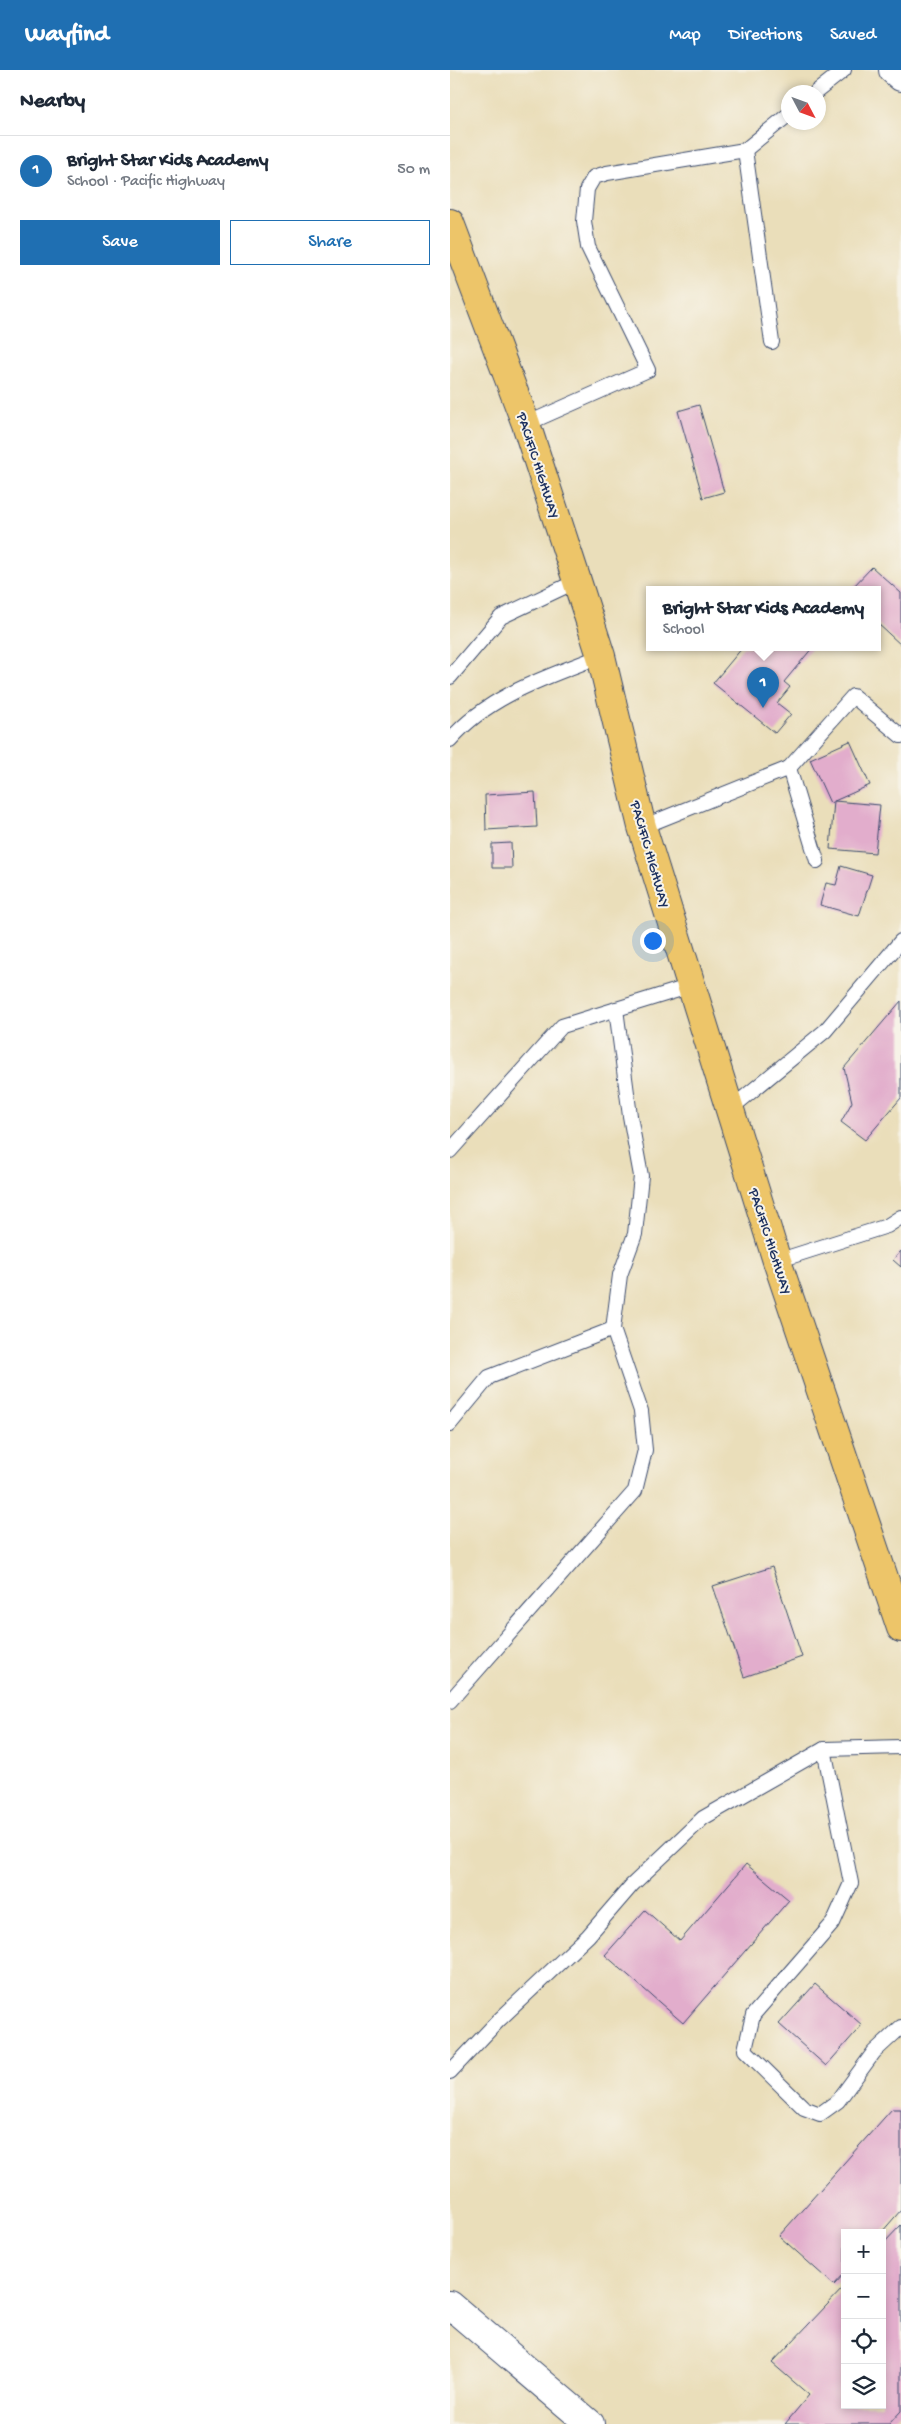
<!DOCTYPE html>
<html lang="en">
<head>
<meta charset="utf-8">
<style>
  body { margin:0; font-family:"Gochi Hand",sans-serif; background:#f6f6f7; color:#1f2937 }
  .controls { position:absolute; right:15px; bottom:15px; display:grid; overflow:hidden; border-radius:0px; box-shadow:0 2px 8px #0003 }
  .controls button { width:45px; height:45px; display:grid; place-items:center; padding:0; border:0; border-bottom:1px solid #e0e1e3; background:#fff; color:#1f2937; font:25px sans-serif }
  .compass { position:absolute; left:331px; top:15px; width:45px; height:45px; border-radius:50%; background:#fff; box-shadow:0 2px 8px #0003; rotate:131deg }
  .you { position:absolute; left:202px; top:870px; width:18px; height:18px; margin:-12px; border:4px solid #fff; border-radius:50%; background:#1a73e8; box-shadow:0 0 0 8px #1a73e833 }
  .badge { display:grid; place-items:center; width:32px; height:32px; border-radius:50%; background:#1f6fb2; color:#fff; font-size:16px; font-weight:700 }
  .pin { position:absolute; translate:-50% -41px; filter:drop-shadow(0 1px 2px #0008) }
  .pin::after { content:''; position:absolute; top:26px; width:18px; height:15px; background:inherit; clip-path:polygon(0 0,100% 0,50% 100%) }
  .popup { position:absolute; left:196px; top:516px; width:235px; height:65px; box-sizing:border-box; display:grid; place-content:center; border-radius:0px; background:#fff; filter:drop-shadow(0 1px 4px #0005); font-size:16px; white-space:nowrap; color:#747a83 }
  .popup b { font-size:19px; color:#1f2937 }
  .popup::after { content:''; position:absolute; left:50%; top:100%; margin-left:-10px; border:10px solid transparent; border-top-color:#fff }
  .list { margin:0; padding:0; list-style:none }
  h2 { display:flex; justify-content:space-between; align-items:center; height:65px; margin:0; padding:0 20px; font-size:21px }
  h2 small { font-size:16px; font-weight:400; color:#747a83 }
  .list li { display:grid; grid-template-columns:32px 1fr auto; gap:15px; align-items:center; box-sizing:border-box; height:70px; padding:0 20px; border-top:1px solid #e0e1e3 }
  .list b { display:block; font-size:19px; white-space:nowrap }
  .list p { margin:0; font-size:16px; white-space:nowrap; color:#747a83 }
  .list em { font-size:16px; font-style:normal; color:#747a83 }
  .actions { display:flex; gap:10px; padding:15px 20px }
  .actions a { flex:1; padding:11px 0; border:1px solid #1f6fb2; border-radius:0px; text-align:center; font-size:18px; color:#1f6fb2 }
  .actions .main { background:#1f6fb2; color:#fff }
  .icon { flex:none; width:28px; height:28px; fill:none; stroke:currentColor; stroke-width:2; stroke-linecap:round; stroke-linejoin:round }
  .map { position:relative; flex:none; width:451px; height:2354px; overflow:hidden }
  header { display:flex; align-items:center; gap:30px; box-sizing:border-box; height:70px; padding:0 25px; background:#1f6fb2; color:#fff }
  header strong { font-size:24px }
  nav { display:flex; gap:28px; margin-inline-start:auto; font-size:18px }
  main { display:flex }
  aside { flex:1; background:#fff }
  .map>svg:first-child { display:block }
  .building { fill:#e2adcc }
  .lines { fill:none; stroke-linecap:round; stroke-linejoin:round }
  .service-casing { stroke:#3a496c; stroke-width:16 }
  .minor-casing { stroke:#3a496c; stroke-width:30 }
  .tertiary-casing { stroke:#3a496c; stroke-width:30 }
  .trunk-casing { stroke:#3a496c; stroke-width:30 }
  .service { stroke:#fff; stroke-width:14 }
  .minor { stroke:#fff; stroke-width:28 }
  .tertiary { stroke:#fff; stroke-width:28 }
  .trunk { stroke:#edc569; stroke-width:28 }
  .labels { text-anchor:middle; stroke-width:4; stroke-linejoin:round; paint-order:stroke }
  .street-label { font-size:15px; fill:#1b2f5e; stroke:#f7f3e8 }
</style>
</head>
<body>
<header>
<strong>Wayfind</strong>
<nav><a>Map</a><a>Directions</a><a>Saved</a></nav>
</header>
<main>
<aside>
<h2>Nearby<small></small></h2>
<ul class="list">
<li><span class="badge">1</span><div><b>Bright Star Kids Academy</b><p>School · Pacific Highway</p></div><em>50 m</em></li>
</ul>
<div class="actions"><a class="main">Save</a><a>Share</a></div>
</aside>
<div class="map">
<svg width="451" height="2354" viewBox="0 0 451 2354">
  <rect width="100%" height="100%" fill="#f7f3e8"/>
  <filter id="ink" filterUnits="userSpaceOnUse"><feTurbulence type="fractalNoise" baseFrequency=".02" numOctaves="2"/><feDisplacementMap in="SourceGraphic" scale="10" xChannelSelector="R" yChannelSelector="G"/><feConvolveMatrix kernelMatrix="1 2 1 2 8 2 1 2 1" color-interpolation-filters="sRGB"/></filter>
  <filter id="wash" filterUnits="userSpaceOnUse"><feTurbulence type="fractalNoise" baseFrequency=".0096" numOctaves="4" result="noise"/><feDisplacementMap in="SourceGraphic" scale="20" xChannelSelector="R" yChannelSelector="G"/><feGaussianBlur stdDeviation="1.12" result="paint"/><feColorMatrix in="noise" values="0 0 0 0 0 0 0 0 0 0 0 0 0 0 0 0 0 1.4 0 .05"/><feComposite in="paint" operator="in"/></filter>
  <g filter="url(#wash)">
    <rect width="100%" height="100%" fill="#eadeba"/>
    <g id="blocks">
      <g class="building">
        <polygon points="249,335 274,422 253,428 228,341"/>
        <polygon points="422,497 451,523 451,575 427,553 427,519 401,519"/>
        <polygon points="293,577 363,577 334,612 340,617 327,633 341,644 325,663 263,613"/>
        <polygon points="400,671 420,715 380,733 360,689"/>
        <polygon points="85,722 87,757 36,760 35,725"/>
        <polygon points="384,731 430,735 425,783 380,779"/>
        <polygon points="61,773 62,798 42,798 42,774"/>
        <polygon points="391,796 422,805 409,846 370,835 376,813 386,815"/>
        <polygon points="451,931 451,1028 415,1070 391,1052 402,1032 394,998"/>
        <polygon points="451,1181 451,1197 443,1190"/>
        <polygon points="322,1497 352,1587 294,1607 263,1516"/>
        <polygon points="296,1794 339,1830 233,1953 155,1885 195,1840 230,1871"/>
        <polygon points="365,1914 412,1955 376,1996 329,1954"/>
        <polygon points="442,2039 451,2039 451,2140 431,2163 395,2163 395,2203 384,2215 329,2166"/>
        <polygon points="451,2155 451,2341 439,2354 335,2354 359,2325 322,2293 395,2216 395,2335 432,2335 432,2175"/>
      </g>
    </g>
  </g>
  <g filter="url(#ink)">
    <use href="#blocks" fill-opacity="0" stroke="#3a496c" stroke-width="1"/>
    <g class="lines">
      <defs>
        <g id="service">
          <polyline points="366,22 394,0"/>
          <polyline points="295,80 322,272"/>
          <polyline points="76,354 198,300 138,177 134,151 137,119 144,107 157,103 295,80 338,45"/>
          <polyline points="0,607 51,547 127,511"/>
          <path d="M0,670C39,625 97,607 151,586"/>
          <polyline points="339,698 403,626 451,666"/>
          <polyline points="192,757 339,698 367,791"/>
          <polyline points="279,1040 375,961 451,871"/>
          <polyline points="0,1081 112,956 241,916"/>
          <polyline points="327,1191 437,1156 451,1147"/>
          <polyline points="0,1354 39,1307 163,1259"/>
          <polyline points="0,1631 185,1421 195,1380 191,1341 163,1259 170,1205 185,1164 191,1106 180,1046 166,939"/>
          <polyline points="374,1679 401,1813 383,1853 303,1945 295,1980 354,2038 370,2044 388,2031 424,1982 451,1957"/>
          <polyline points="0,2002 48,1951 138,1866 182,1815 253,1748 374,1679 451,1677"/>
        </g>
        <polyline id="minor" points="0,2235 140,2354"/>
        <polyline id="tertiary" points="443,0 451,7"/>
        <polyline id="trunk" points="0,153 76,354 127,511 151,586 192,757 327,1191 451,1558"/>
      </defs>
      <use href="#service" class="service-casing"/>
      <use href="#minor" class="minor-casing"/>
      <use href="#tertiary" class="tertiary-casing"/>
      <use href="#trunk" class="trunk-casing"/>
      <use href="#service" class="service"/>
      <use href="#minor" class="minor"/>
      <use href="#tertiary" class="tertiary"/>
      <use href="#trunk" class="trunk"/>
    </g>
  </g>
  <g class="labels">
    <g class="street-label">
      <text transform="translate(89 395) rotate(72)" y="5">PACIFIC HIGHWAY</text>
      <text transform="translate(201 784) rotate(74)" y="5">PACIFIC HIGHWAY</text>
      <text transform="translate(321 1171) rotate(72)" y="5">PACIFIC HIGHWAY</text>
    </g>
  </g>
</svg>
<div class="controls">
<button>+</button>
<button>−</button>
<button><svg class="icon" aria-label="locate" viewBox="0 0 24 24"><circle cx="12" cy="12" r="6"/><path d="M12 2v4M12 18v4M2 12h4M18 12h4"/></svg></button>
<button><svg class="icon" aria-label="layers" viewBox="0 0 24 24"><path d="M12 4l9 5-9 5-9-5zM3 14l9 5 9-5"/></svg></button>
</div>
<svg class="compass" viewBox="-18 -18 36 36"><path d="M0-13l5 13h-10z" fill="#e53935"/><path d="M0 13l5-13h-10z" fill="#747a83"/></svg>
<div class="you"></div>
<div class="pin badge" style="left:313px;top:638px">1</div>
<div class="popup"><b>Bright Star Kids Academy</b>School</div>
</div>
</main>
</body>
</html>
